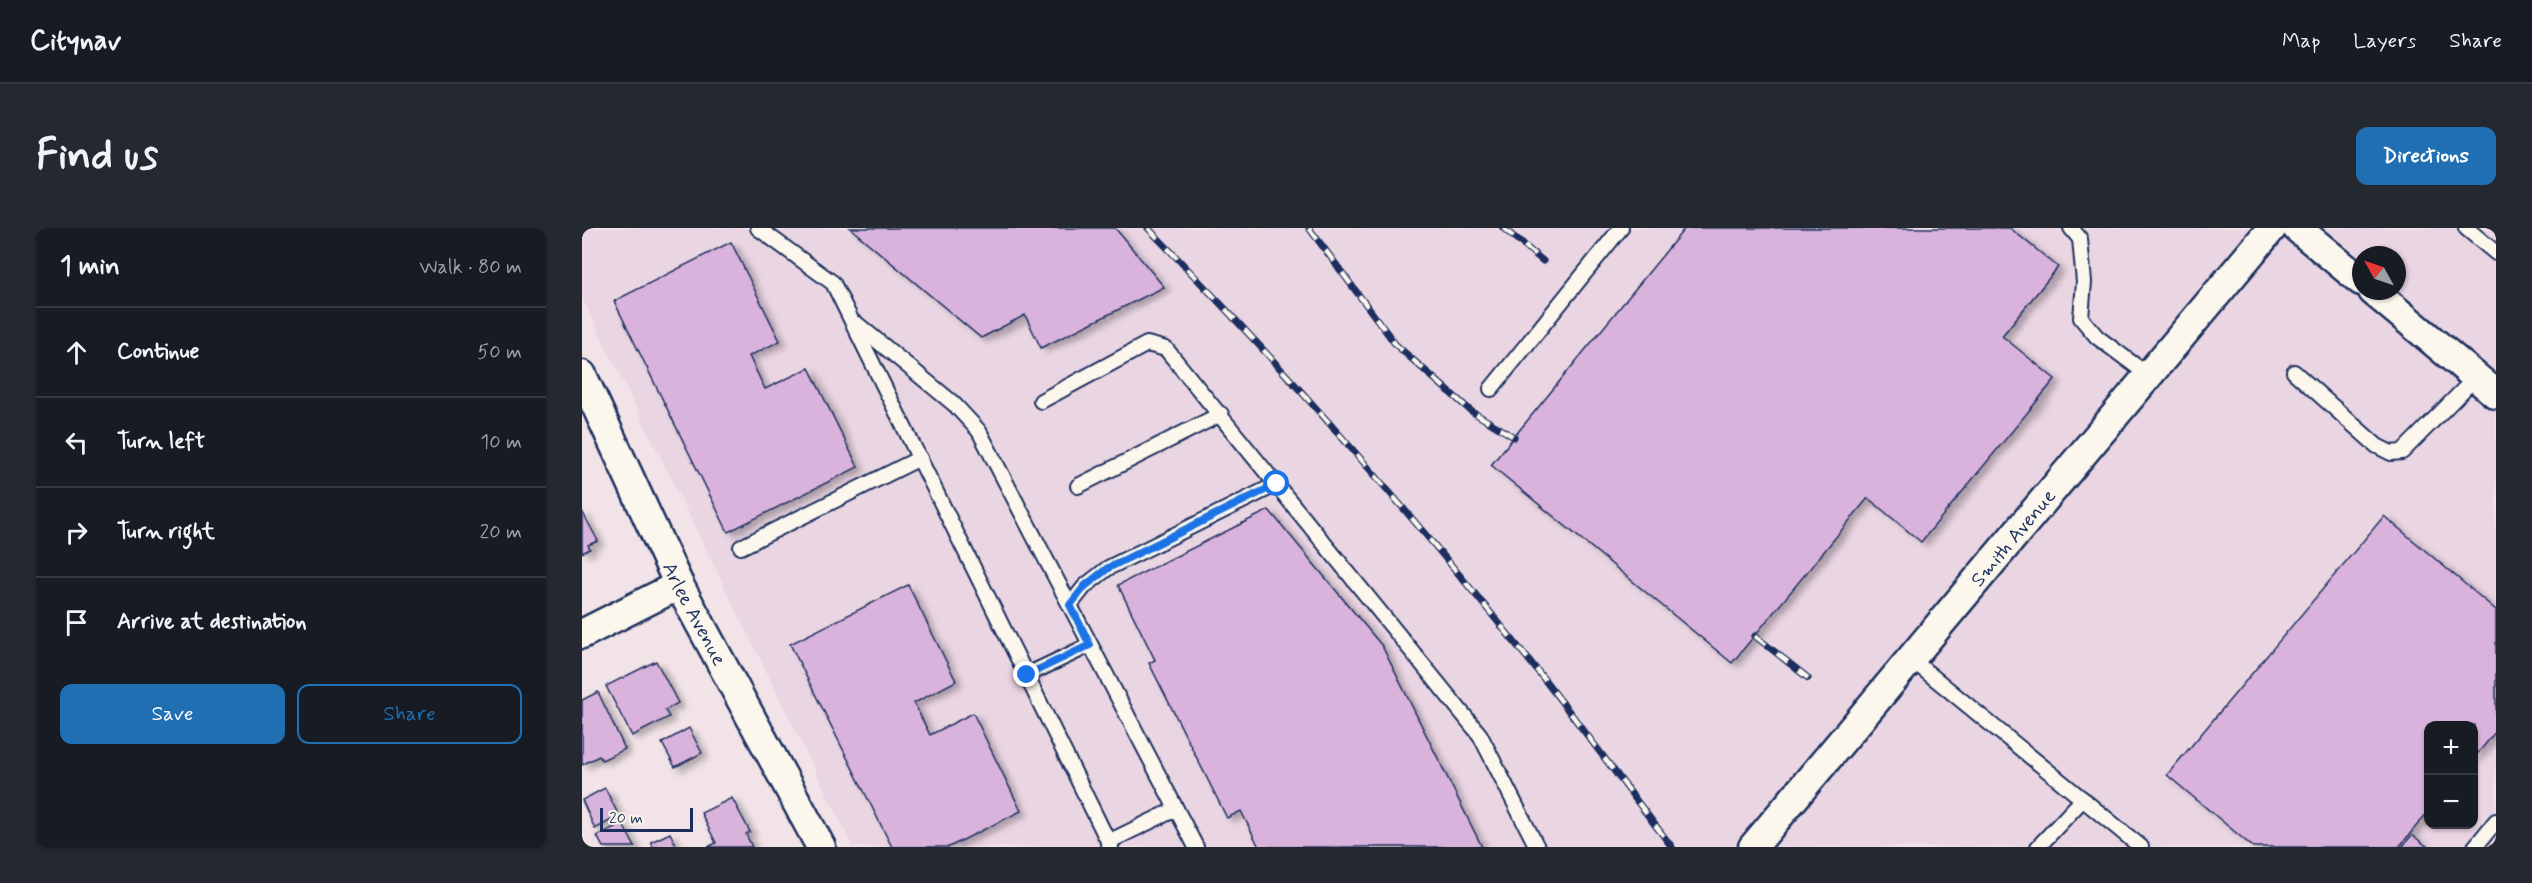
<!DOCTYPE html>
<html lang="en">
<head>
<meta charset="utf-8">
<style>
  body { margin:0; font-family:Mynerve,sans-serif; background:#242831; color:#f1f3f6 }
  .controls { position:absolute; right:18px; bottom:18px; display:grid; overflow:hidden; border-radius:12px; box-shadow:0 2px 4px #0004 }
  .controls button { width:54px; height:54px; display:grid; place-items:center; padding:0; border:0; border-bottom:2px solid #363941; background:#171b24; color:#f1f3f6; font:30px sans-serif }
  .compass { position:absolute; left:1770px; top:18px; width:54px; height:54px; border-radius:50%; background:#171b24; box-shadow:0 2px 4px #0004; rotate:310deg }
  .scale { position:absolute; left:18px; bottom:15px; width:93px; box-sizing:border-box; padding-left:6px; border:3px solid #1b2f5e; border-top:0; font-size:16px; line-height:21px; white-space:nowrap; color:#1b2f5e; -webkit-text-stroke:4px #fbf7ec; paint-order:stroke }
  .stop { position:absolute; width:18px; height:18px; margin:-14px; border:4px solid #1a73e8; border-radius:50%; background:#fff }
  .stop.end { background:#1a73e8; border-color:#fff; box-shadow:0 2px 6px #0008 }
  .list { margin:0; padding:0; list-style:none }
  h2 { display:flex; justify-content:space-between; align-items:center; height:78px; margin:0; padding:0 24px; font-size:26px }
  h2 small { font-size:20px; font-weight:400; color:#9ea1a6 }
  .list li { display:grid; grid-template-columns:39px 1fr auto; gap:18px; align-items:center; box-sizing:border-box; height:90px; padding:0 24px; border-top:2px solid #363941 }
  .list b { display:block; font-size:22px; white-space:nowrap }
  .list em { font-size:20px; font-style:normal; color:#9ea1a6 }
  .actions { display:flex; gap:12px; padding:18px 24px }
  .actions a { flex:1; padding:14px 0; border:2px solid #1f6fb2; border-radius:12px; text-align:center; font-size:21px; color:#1f6fb2 }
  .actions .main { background:#1f6fb2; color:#fff }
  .icon { flex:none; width:33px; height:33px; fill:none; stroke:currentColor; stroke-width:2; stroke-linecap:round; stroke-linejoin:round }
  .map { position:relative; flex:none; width:1914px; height:619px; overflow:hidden; border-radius:12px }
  header { display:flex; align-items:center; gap:36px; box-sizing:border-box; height:84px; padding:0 30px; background:#171b24; border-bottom:2px solid #363941 }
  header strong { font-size:28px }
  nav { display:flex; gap:33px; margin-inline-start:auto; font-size:21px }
  .intro { display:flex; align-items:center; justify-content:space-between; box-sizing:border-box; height:144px; padding:0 36px }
  h1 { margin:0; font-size:42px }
  .button { padding:15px 27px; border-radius:12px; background:#1f6fb2; color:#fff; font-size:21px; font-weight:700 }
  main { display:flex; gap:36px; padding:0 36px }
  aside { flex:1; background:#171b24; border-radius:12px; box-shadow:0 2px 4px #0004 }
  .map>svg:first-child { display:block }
  .built { fill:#ead5e3; fill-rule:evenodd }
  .building { fill:#d9b3db; stroke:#1b2f5e; stroke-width:1.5; filter:url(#shadow) }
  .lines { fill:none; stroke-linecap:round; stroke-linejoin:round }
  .service-casing { stroke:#1b2f5e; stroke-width:18 }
  .minor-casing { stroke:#1b2f5e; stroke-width:33 }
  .service { stroke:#fbf7ec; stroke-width:14 }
  .minor { stroke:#fbf7ec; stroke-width:28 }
  .rail-casing { stroke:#1b2f5e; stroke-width:7 }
  .rail { stroke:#fbf7ec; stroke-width:4.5; stroke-dasharray:14; stroke-linecap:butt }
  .route { stroke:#1a73e8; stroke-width:8 }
  .labels { text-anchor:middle; stroke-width:4.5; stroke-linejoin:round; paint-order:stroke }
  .street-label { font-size:20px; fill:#1b2f5e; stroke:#fbf7ec }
</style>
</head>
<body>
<header>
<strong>Citynav</strong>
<nav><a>Map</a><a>Layers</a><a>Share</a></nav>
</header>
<div class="intro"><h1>Find us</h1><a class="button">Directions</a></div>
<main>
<aside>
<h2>1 min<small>Walk · 80 m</small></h2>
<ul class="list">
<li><svg class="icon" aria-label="ahead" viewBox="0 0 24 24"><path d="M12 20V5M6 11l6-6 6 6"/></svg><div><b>Continue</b></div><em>50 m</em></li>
<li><svg class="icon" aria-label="left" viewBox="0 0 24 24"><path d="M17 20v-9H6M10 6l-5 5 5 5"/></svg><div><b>Turn left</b></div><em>10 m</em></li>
<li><svg class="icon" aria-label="right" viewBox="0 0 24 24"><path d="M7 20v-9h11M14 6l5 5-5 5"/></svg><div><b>Turn right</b></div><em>20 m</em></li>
<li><svg class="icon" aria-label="arrive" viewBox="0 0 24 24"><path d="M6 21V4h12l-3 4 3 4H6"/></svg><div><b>Arrive at destination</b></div></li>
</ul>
<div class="actions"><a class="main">Save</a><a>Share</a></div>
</aside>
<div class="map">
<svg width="1914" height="619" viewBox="0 0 1914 619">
  <defs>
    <filter id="shadow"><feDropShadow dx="6" dy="4" stdDeviation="3" flood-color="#0004"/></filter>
  </defs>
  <rect width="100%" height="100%" fill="#f1e3e7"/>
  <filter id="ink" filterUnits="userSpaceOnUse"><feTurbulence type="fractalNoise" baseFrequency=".0167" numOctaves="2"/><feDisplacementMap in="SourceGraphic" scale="12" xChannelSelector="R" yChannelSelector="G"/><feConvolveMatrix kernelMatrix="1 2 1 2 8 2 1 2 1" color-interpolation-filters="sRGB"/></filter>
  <g filter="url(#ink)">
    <path class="built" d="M0,0H1914V619H271L0,70ZM1779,27H1815V63H1779ZM1846,497H1892V596H1846Z"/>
    <g class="building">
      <polygon points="268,0 533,0 582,59 459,120 443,87 399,110"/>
      <polygon points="1103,0 1428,0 1476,39 1420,108 1473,151 1339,314 1286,270 1150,435 909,237"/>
      <polygon points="149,14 198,113 167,128 183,161 227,140 276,239 146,304 32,73"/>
      <polygon points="687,282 800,418 900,619 677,619 659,583 645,590 567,435 573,432 536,357"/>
      <polygon points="0,283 16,313 6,317 8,321 0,325"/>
      <polygon points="1802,288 1914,382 1914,503 1892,530 1892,497 1846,497 1846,584 1817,619 1671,619 1585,547"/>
      <polygon points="326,357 374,453 332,475 348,507 391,485 439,583 367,619 310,619 208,416"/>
      <polygon points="74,433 96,475 83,482 87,489 50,508 24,458"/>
      <polygon points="16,464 43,521 20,532 17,528 0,537 0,472"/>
      <polygon points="107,500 120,525 93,539 80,515"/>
      <polygon points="23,560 37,588 13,601 0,572"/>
      <polygon points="150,570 168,604 164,606 170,619 126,619 134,615 119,585"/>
      <polygon points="40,595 53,619 21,619 15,608"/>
      <polygon points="88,605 95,619 71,619 69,614"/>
      <polygon points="1830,607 1846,619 1820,619"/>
    </g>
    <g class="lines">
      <defs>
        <g id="service">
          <polyline points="176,0 251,55 529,619"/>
          <polyline points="1489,0 1498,11 1502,54 1499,90 1515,109 1566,147"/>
          <polyline points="1884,0 1914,25"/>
          <polyline points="275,96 372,176 397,203 614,619"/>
          <polyline points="1712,144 1795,218 1809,225 1820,224 1894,149"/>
          <polyline points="909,161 1039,0"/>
          <polyline points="459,173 565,116 584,121 898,507 955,619"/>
          <polyline points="496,258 639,186"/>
          <polyline points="159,319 338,230"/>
          <polyline points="488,377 503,358 526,340 695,256"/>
          <polyline points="1329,431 1559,619"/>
          <polyline points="445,447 508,417"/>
          <polyline points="526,614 594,581"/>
          <polyline points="1456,619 1501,571"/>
          <polyline points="1893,619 1914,593"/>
        </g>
        <g id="minor">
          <polyline points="1715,0 1779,53"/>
          <polyline points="1791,63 1914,166"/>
          <path id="s1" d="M0,147L97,357L239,619"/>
          <polyline points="0,406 97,357"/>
          <path id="s2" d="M1171,619L1690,0"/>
        </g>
      </defs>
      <use href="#service" class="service-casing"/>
      <use href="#minor" class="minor-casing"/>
      <use href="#service" class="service"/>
      <use href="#minor" class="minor"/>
      <defs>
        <g id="rail">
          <path d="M566,0C697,134 821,276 938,421C990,485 1039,553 1090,619"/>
          <polyline points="727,0 814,117 889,183 932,209"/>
          <polyline points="921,0 961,33"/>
          <polyline points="1173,408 1226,450"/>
        </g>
      </defs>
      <use href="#rail" class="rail-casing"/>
      <use href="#rail" class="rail"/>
    </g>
  </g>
  <g class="lines" filter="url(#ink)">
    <polyline class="route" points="445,447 508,417 488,377 503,358 526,340 695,256"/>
  </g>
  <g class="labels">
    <g class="street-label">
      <text dy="7" stroke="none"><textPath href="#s2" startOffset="404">Smith Avenue</textPath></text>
      <text dy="7" stroke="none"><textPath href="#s1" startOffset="264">Arlee Avenue</textPath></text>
    </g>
  </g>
</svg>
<div class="controls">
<button>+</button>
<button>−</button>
</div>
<svg class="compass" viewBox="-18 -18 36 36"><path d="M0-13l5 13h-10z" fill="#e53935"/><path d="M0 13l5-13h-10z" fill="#9ea1a6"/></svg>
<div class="scale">20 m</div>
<div class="stop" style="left:695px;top:256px"></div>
<div class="stop end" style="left:445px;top:447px"></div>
</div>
</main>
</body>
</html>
